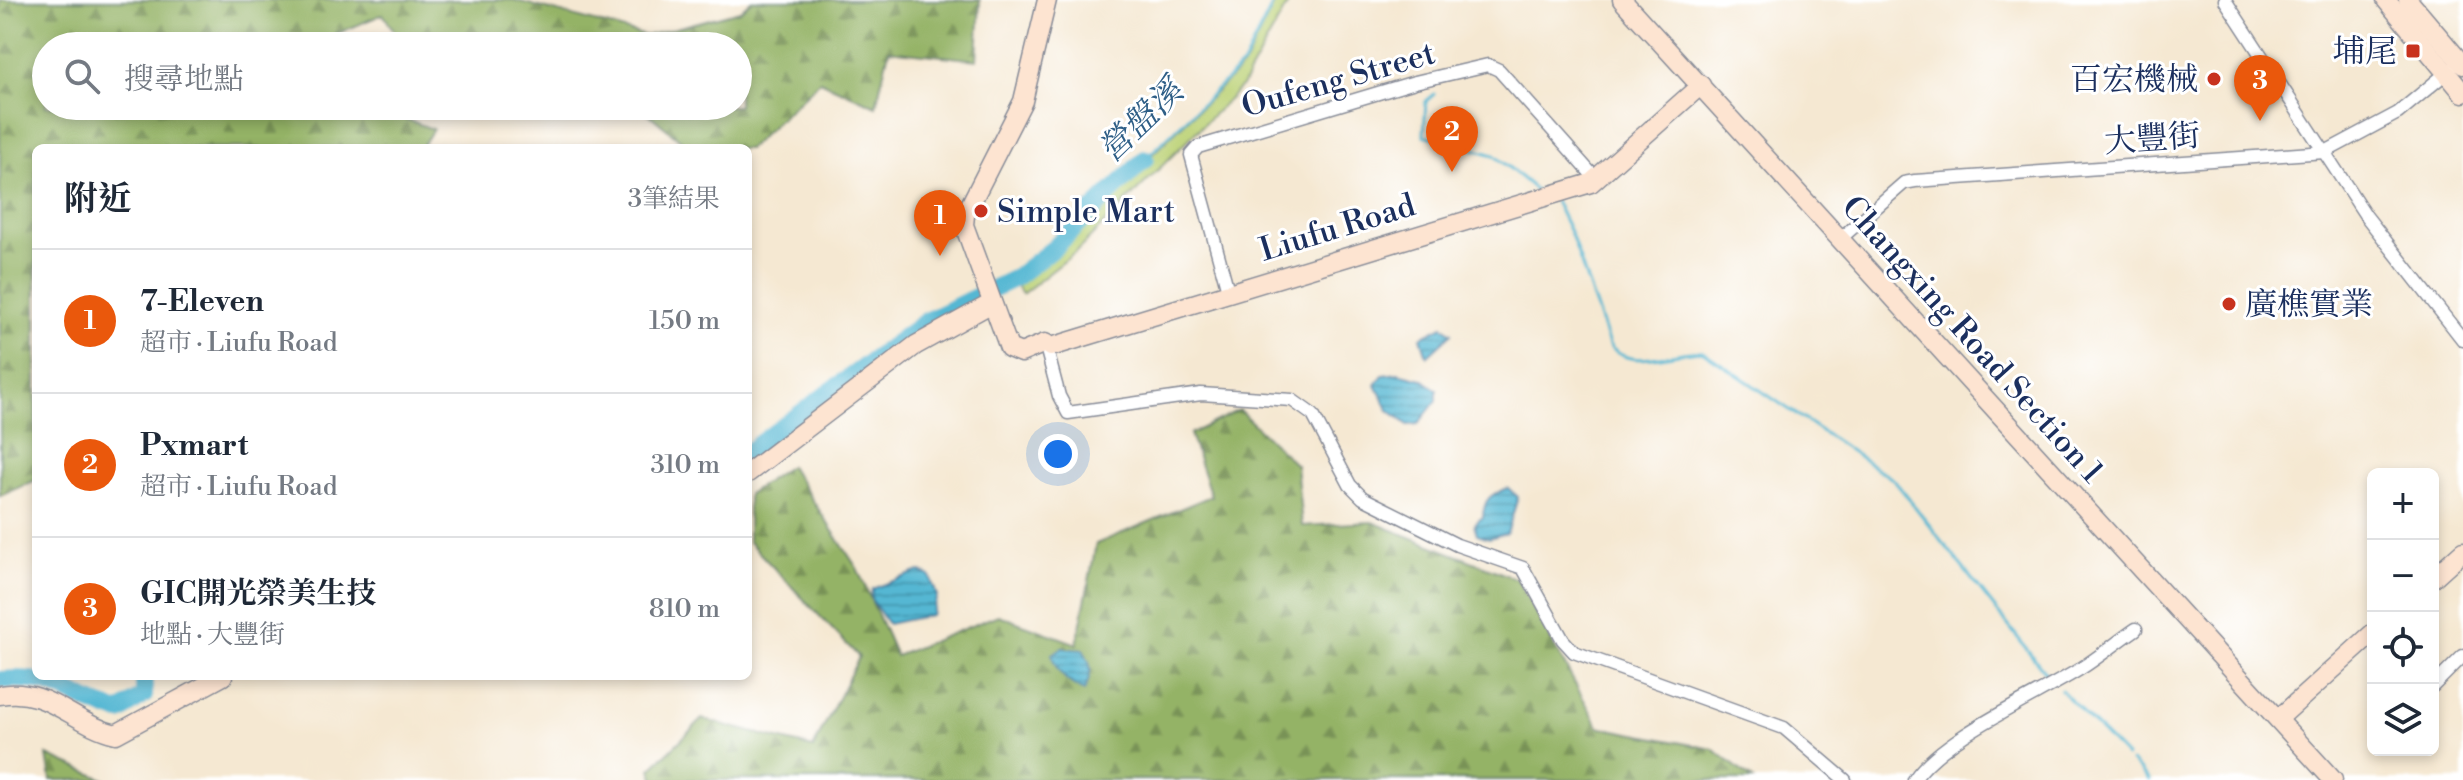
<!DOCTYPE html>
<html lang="zh-TW">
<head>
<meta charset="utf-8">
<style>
  body { margin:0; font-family:"Libre Bodoni","Noto Serif TC",serif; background:#f6f6f7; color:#1f2937 }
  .controls { position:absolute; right:24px; bottom:24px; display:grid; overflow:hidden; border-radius:12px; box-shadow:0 4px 12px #0003 }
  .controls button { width:72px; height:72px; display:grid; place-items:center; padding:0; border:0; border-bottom:2px solid #e0e1e3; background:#fff; color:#1f2937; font:40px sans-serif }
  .you { position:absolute; left:1058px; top:454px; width:28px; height:28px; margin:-20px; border:6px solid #fff; border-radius:50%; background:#1a73e8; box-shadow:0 0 0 12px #1a73e833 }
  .badge { display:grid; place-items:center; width:52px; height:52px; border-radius:50%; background:#ea580c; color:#fff; font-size:26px; font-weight:700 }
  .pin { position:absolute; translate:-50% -66px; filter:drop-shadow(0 2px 4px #0008) }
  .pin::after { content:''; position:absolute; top:42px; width:28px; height:24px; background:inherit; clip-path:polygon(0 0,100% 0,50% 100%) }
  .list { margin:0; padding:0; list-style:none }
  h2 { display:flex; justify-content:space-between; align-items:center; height:104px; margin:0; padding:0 32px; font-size:34px }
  h2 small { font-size:26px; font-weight:400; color:#747a83 }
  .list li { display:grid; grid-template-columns:52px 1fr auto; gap:24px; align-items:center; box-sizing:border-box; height:144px; padding:0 32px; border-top:2px solid #e0e1e3 }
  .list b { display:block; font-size:30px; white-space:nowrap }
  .list p { margin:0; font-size:26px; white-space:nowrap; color:#747a83 }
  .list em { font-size:26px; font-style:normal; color:#747a83 }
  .icon { flex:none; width:44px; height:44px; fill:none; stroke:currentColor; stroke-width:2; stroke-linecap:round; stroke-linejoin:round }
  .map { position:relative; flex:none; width:2463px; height:780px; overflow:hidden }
  .search { position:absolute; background:#fff; box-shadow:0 4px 12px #0003; left:32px; top:32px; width:720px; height:88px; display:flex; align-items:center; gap:20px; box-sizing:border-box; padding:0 28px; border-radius:44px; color:#747a83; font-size:30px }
  .panel { position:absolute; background:#fff; box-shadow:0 4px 12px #0003; left:32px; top:144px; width:720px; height:536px; border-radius:12px }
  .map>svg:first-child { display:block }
  .forest { fill:url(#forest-firs); stroke:#587162; stroke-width:2 }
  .park { fill:#bbd175; stroke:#6b806a; stroke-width:2 }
  .water { fill:url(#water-rules); stroke:#387398; stroke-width:2 }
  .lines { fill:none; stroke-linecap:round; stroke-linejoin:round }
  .stream { stroke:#54b7d3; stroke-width:3 }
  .river { stroke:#54b7d3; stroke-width:18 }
  .street-casing { stroke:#888c98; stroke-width:15 }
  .secondary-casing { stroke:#888c98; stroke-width:21 }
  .street { stroke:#fff; stroke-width:12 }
  .secondary { stroke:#fde4d1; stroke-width:18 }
  .poi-dot { fill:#c8321e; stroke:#fff; stroke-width:3 }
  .labels { text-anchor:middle; stroke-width:6; stroke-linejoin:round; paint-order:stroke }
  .poi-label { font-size:32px; fill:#1b2f5e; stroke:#fff; text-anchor:end }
  .street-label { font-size:32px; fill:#1b2f5e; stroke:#fff }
  .water-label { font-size:34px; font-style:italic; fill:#2f5f87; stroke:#fff }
</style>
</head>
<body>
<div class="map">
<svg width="2463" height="780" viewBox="0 0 2463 780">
  <defs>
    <pattern id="forest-firs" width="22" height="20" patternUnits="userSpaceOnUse" patternTransform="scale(2)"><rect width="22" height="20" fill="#94b366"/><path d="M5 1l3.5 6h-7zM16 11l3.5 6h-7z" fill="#789257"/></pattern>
    <pattern id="water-rules" width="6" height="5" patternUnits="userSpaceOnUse" patternTransform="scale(2)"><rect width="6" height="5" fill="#54b7d3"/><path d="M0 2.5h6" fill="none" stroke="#4595ae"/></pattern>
  </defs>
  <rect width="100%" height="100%" fill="#fff"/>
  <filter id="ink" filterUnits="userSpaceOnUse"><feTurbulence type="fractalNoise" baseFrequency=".0125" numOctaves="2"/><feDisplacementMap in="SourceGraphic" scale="16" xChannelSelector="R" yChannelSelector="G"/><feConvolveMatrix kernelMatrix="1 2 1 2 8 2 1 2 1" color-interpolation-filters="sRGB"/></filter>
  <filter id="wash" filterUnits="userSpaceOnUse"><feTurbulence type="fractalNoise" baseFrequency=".006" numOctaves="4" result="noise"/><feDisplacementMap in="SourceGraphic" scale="32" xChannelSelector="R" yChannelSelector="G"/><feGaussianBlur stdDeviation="1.8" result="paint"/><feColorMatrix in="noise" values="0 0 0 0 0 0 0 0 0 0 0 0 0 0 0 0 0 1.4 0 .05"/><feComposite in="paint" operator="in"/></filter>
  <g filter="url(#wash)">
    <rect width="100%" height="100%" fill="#f5e8d2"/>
    <g class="forest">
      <polygon points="0,0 514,0 646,36 740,11 752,0 980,0 977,60 889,50 876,106 820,81 748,149 690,148 639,106 738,106 738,46 404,46 383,14 309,46 46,46 46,106 370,106 433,129 421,148 36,148 36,480 0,496"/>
      <polygon points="1239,410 1296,465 1302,526 1372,522 1517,579 1599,727 1713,749 1753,780 655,780 651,769 702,719 813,748 859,657 748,541 748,494 790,466 857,568 896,656 998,615 1077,644 1096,544 1211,496 1190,434"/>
      <polygon points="47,755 106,780 51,780"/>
    </g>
    <polygon class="park" points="1276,0 1290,0 1242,86 1076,252 1022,294 1012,281 1056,248 1244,65"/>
    <g class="water">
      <polygon points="1443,326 1452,333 1427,356 1421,337"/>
      <polygon points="1398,373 1422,379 1437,390 1437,400 1418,424 1408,425 1388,409 1376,385 1383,375"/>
      <path d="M1508,488L1518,497L1507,533L1489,538L1477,534L1474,524L1483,517C1484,498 1491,494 1508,488Z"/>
      <polygon points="919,571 930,576 937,596 931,615 888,624 871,599 872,589"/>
      <path d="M1062,648L1083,650C1093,665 1092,674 1084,691C1068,683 1055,672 1052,654Z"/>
    </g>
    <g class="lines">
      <g class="stream">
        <polyline points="1434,94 1426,101 1424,135 1494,155 1538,192"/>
        <polyline points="1145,159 1243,64 1275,0"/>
        <path d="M1555,201L1571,234L1609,345C1629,372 1673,351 1702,351L1894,480L2051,680"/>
        <polyline points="2061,690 2126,757"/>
        <polyline points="2131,762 2149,780"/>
      </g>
      <g class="river">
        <polyline points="748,452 926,321 1015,278 1055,247 1145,159"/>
        <path d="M0,680C60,674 68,700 120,712L144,695V676"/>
      </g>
    </g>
  </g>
  <g filter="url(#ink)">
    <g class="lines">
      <defs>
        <g id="street">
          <polyline points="2225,0 2366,216 2463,340"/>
          <polyline points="1841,238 1904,183 1915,181 2325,152 2398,113 2451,69"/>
          <polyline points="1228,291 1191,155 1198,147 1415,82 1488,65 1499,70 1596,179"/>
          <polyline points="1045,343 1059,396 1068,413 1201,394 1292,400 1313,415 1350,485 1363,498 1457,545 1523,568 1563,640 1574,652 1784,728 1845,780"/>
          <polyline points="2433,686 2463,656"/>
          <path d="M1914,780C1941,738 2035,697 2080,669C2099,657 2117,642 2136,629"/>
        </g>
        <g id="secondary">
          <polyline points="1047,0 1023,101 965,215 964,225 1009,348 1021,353 1045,343 1051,347 1591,183 1701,85"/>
          <polyline points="1622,0 2333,780"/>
          <polyline points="2386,0 2463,93"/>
          <polyline points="2408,0 2463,65"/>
          <polyline points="748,473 916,345 992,303"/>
          <polyline points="2433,578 2463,551"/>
          <path d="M0,695C47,686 73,724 116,734L223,676"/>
          <polyline points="2278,719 2373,633"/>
        </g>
      </defs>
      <use href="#street" class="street-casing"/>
      <use href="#secondary" class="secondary-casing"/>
      <use href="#street" class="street"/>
      <use href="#secondary" class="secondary"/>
    </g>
  </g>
  <g class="poi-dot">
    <rect x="2405" y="43" width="16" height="16" rx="4"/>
    <circle cx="2214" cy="79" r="8"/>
    <circle cx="981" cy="211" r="8"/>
    <circle cx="2229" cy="304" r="8"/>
  </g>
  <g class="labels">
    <g class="poi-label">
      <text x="2397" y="62">埔尾</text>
      <text x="2198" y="90">百宏機械</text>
      <text x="997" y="222" text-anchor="start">Simple Mart</text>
      <text x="2245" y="315" text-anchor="start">廣樵實業</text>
    </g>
    <g class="street-label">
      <text transform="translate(1338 79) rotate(-16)" y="11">Oufeng Street</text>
      <text transform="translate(2152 138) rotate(-4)" y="11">大豐街</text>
      <text transform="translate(1337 227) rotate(-17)" y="11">Liufu Road</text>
      <text transform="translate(1973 339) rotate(48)" y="11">Changxing Road Section 1</text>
    </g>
    <g class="water-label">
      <text transform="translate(1140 120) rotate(-44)" y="12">營盤溪</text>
    </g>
  </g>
</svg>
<div class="controls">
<button>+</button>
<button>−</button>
<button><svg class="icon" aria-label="locate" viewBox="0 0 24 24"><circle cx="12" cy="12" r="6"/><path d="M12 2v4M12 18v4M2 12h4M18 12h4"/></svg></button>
<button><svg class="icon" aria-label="layers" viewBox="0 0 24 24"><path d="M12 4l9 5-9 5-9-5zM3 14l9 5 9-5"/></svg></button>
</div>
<div class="you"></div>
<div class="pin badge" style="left:940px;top:256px">1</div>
<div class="pin badge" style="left:1452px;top:172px">2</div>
<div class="pin badge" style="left:2260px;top:121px">3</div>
<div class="search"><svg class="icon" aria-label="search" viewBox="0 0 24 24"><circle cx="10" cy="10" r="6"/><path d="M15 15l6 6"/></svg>搜尋地點</div>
<section class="panel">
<h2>附近<small>3筆結果</small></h2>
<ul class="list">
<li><span class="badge">1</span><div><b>7-Eleven</b><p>超市 · Liufu Road</p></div><em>150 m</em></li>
<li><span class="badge">2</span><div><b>Pxmart</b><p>超市 · Liufu Road</p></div><em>310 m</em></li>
<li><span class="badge">3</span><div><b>GIC開光榮美生技</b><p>地點 · 大豐街</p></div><em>810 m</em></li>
</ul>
</section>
</div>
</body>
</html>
